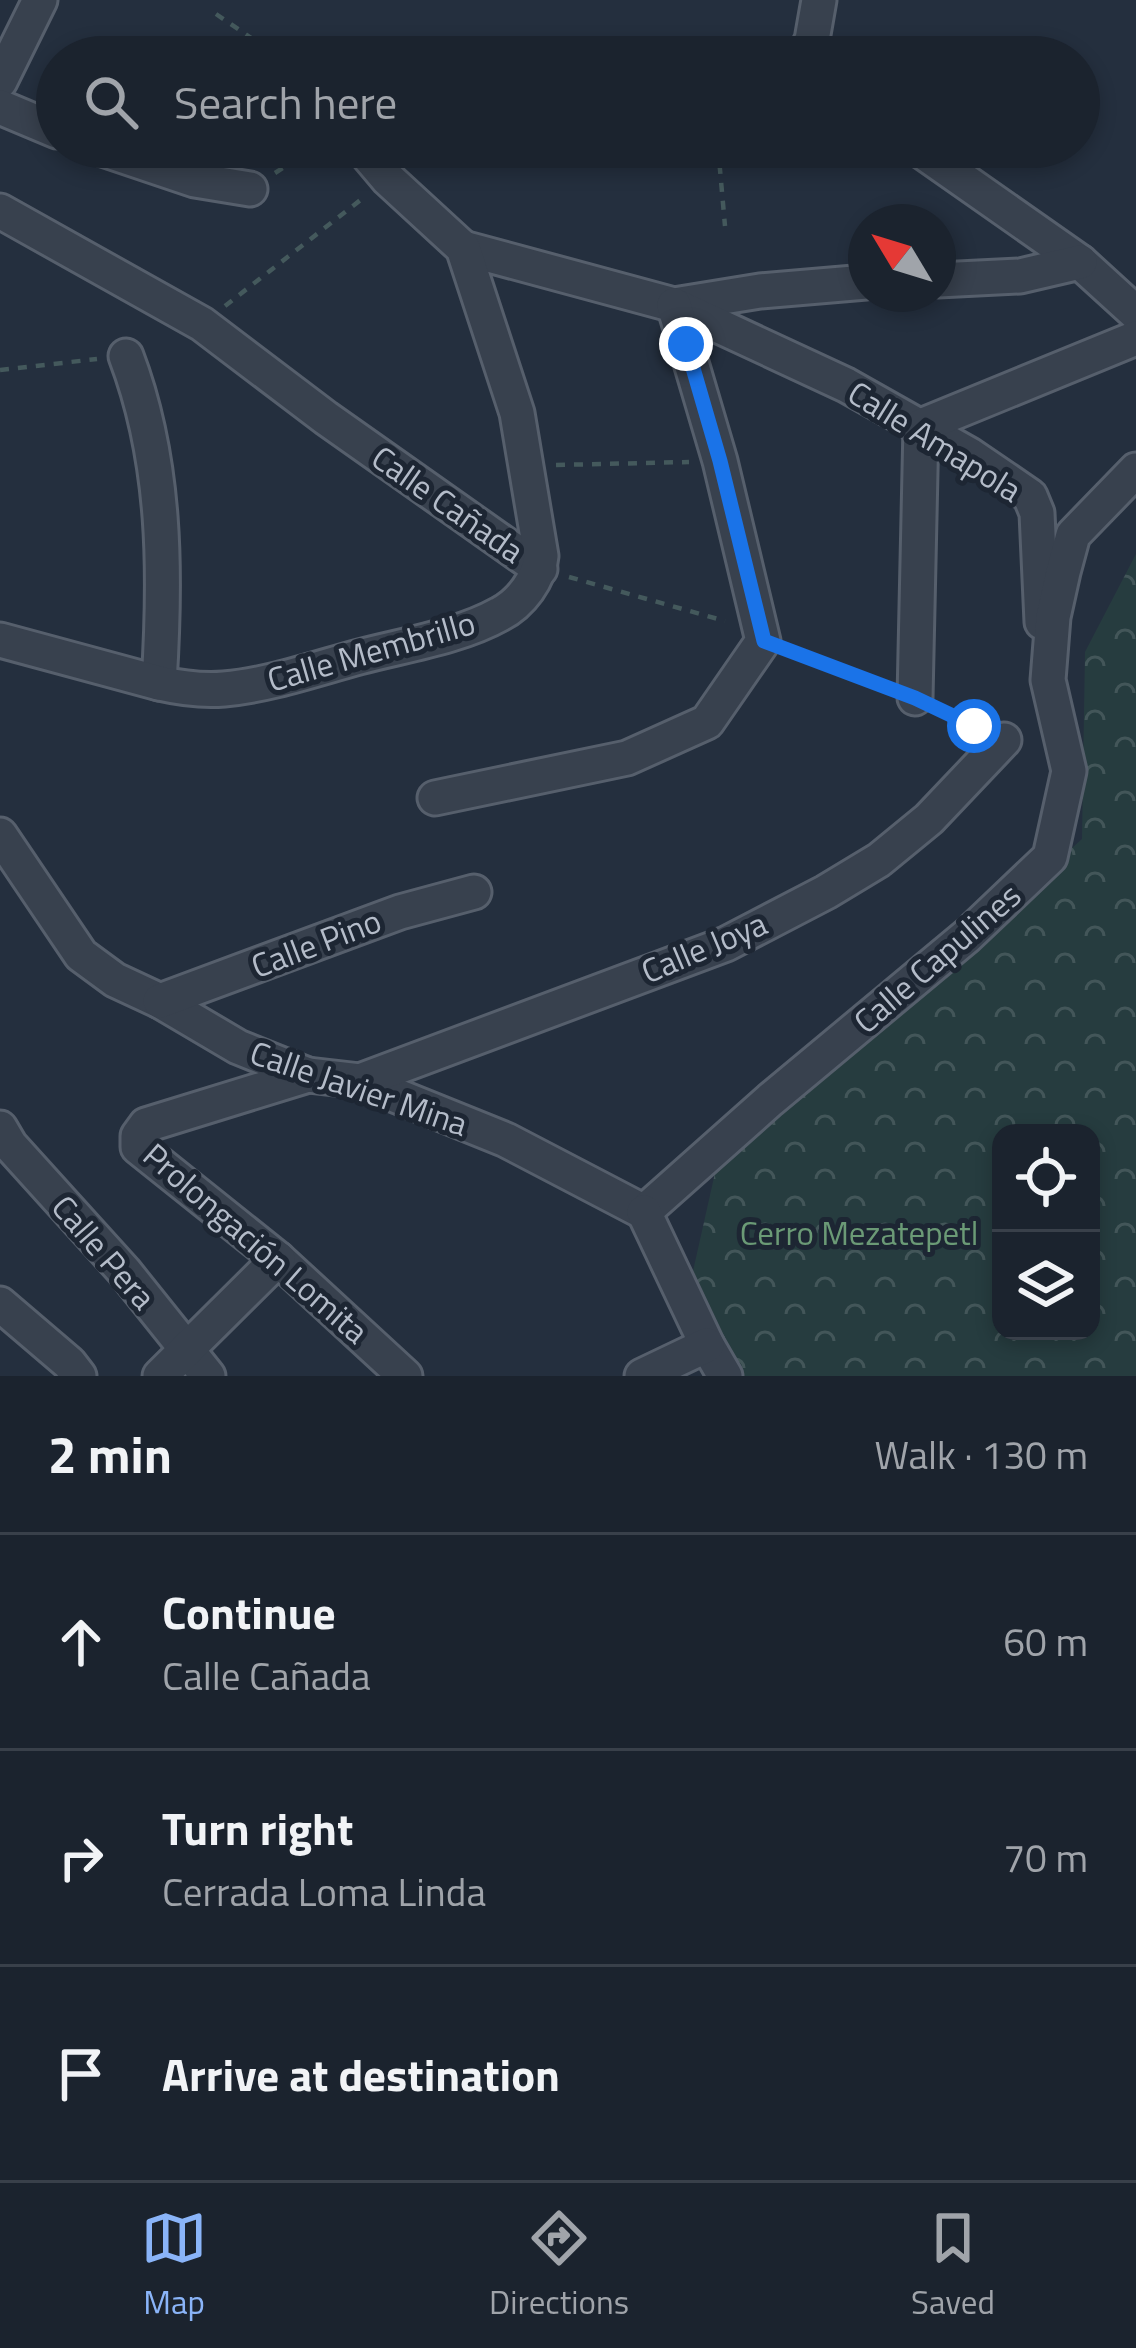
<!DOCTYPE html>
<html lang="en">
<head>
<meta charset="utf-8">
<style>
  body { margin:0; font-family:"Titillium Web",sans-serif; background:#242b36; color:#f1f3f6 }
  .controls { position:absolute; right:36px; bottom:36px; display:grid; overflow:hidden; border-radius:24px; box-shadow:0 6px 18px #0003 }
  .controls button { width:108px; height:108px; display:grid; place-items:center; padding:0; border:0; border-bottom:3px solid #39404a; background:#1b232e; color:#f1f3f6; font:60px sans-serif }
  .compass { position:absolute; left:848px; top:204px; width:108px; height:108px; border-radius:50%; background:#1b232e; box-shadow:0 6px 18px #0003; rotate:308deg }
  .stop { position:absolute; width:36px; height:36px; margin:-27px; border:9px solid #1a73e8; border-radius:50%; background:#fff }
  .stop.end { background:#1a73e8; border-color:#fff; box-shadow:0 3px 12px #0008 }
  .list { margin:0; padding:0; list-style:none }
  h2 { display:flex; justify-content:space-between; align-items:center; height:156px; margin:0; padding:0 48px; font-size:51px }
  h2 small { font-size:39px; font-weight:400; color:#a0a4aa }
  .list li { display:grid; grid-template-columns:78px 1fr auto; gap:36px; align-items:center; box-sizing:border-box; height:216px; padding:0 48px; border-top:3px solid #39404a }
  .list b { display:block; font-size:45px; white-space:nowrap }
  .list p { margin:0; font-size:39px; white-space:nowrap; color:#a0a4aa }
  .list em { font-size:39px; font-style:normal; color:#a0a4aa }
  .icon { flex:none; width:66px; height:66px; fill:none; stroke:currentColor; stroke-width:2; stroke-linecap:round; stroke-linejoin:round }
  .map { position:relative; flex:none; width:1136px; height:1376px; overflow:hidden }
  .search { position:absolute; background:#1b232e; box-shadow:0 6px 18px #0003; left:36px; right:36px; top:36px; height:132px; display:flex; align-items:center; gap:30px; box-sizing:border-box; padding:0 42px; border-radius:66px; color:#a0a4aa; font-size:45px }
  .sheet { height:804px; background:#1b232e }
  nav { display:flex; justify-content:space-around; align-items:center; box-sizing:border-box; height:168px; border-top:3px solid #39404a; background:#1b232e; font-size:33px; color:#a0a4aa }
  nav a { display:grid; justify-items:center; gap:6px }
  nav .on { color:#8ab4f8 }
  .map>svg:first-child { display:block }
  .forest { fill:url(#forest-crowns); fill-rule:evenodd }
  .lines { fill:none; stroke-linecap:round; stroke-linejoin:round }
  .minor-casing { stroke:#565f6c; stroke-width:39 }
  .path { stroke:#44595c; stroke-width:4.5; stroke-dasharray:9 9; stroke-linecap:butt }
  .minor { stroke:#38414e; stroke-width:33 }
  .route { stroke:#1a73e8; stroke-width:15 }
  .labels { text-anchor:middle; stroke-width:10; stroke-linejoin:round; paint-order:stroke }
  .street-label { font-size:33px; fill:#b4bcc9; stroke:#1d2633 }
  .park-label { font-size:33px; fill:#6b9a76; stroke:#1d2633 }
</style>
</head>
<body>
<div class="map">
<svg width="1136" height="1376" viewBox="0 0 1136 1376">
  <defs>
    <pattern id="forest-crowns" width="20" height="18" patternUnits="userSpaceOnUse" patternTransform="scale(3)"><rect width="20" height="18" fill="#263c3f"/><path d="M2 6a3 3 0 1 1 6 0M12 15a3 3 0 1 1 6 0" fill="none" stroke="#435659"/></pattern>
  </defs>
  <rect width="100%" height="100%" fill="#242f3e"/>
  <path class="forest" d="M1136,554V1376H736L687,1298L715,1173L1082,839L1085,652ZM1001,1133H1091V1331H1001Z"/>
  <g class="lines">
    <defs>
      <g id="minor">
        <polyline points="803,57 812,40 819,0"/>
        <polyline points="0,81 40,0"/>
        <polyline points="0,107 57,131"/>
        <polyline points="97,147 195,180 250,189"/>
        <polyline points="916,147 1080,262 1136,313"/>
        <polyline points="0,211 202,324 326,418 540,569"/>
        <polyline points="463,248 674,305 760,291 866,282"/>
        <polyline points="938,280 1020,276 1080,262"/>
        <polyline points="674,305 846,385 970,455 1030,496 1037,513 1042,622"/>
        <path d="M126,356C166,461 166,573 159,683"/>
        <path d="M0,640L159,683C181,688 202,691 224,689C269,685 315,669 359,657C404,645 459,637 500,614C521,603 539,579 541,556L517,413L463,248L388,179L361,147"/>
        <polyline points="915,698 921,426 1136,338"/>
        <polyline points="435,798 627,758 707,722 763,641 720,461 674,305"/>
        <polyline points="0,835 81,955 115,980 160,1001 238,1047 308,1075 360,1081 506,1140 644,1212"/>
        <polyline points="160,1001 400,912 474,892"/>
        <polyline points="308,1075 146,1125 138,1136 138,1147 278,1259 405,1376"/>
        <polyline points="360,1081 726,944 826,892 879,860 929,819 1004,740"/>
        <polyline points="0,1128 10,1145 124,1271 208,1376"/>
        <polyline points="644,1212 770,1100 967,936 1050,857 1069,771 1048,680 1053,617 1063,572 1073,535 1136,470"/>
        <polyline points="644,1212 707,1345 725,1376"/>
        <polyline points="0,1304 69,1363 79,1376"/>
        <polyline points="160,1376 278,1259"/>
        <polyline points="642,1376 707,1345"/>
      </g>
    </defs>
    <use href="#minor" class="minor-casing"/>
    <g class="path">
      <polyline points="216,14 279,57"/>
      <polyline points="718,147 725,226"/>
      <polyline points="275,173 315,147"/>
      <polyline points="225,306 363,198"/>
      <polyline points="0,370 97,359"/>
      <polyline points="556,465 689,462"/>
      <polyline points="569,577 725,621"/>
      <polyline points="790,651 886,687"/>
      <polyline points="940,710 973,726"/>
    </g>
    <use href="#minor" class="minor"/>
  </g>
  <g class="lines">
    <polyline class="route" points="686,344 720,461 764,641 915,698 974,726"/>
  </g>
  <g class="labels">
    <g class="street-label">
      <text transform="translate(935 441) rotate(32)" y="12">Calle Amapola</text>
      <text transform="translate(448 504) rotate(35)" y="12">Calle Cañada</text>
      <text transform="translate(371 651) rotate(-16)" y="12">Calle Membrillo</text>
      <text transform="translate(316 943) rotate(-21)" y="12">Calle Pino</text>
      <text transform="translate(704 947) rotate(-23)" y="12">Calle Joya</text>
      <text transform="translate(937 958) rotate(-41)" y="12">Calle Capulines</text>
      <text transform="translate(359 1088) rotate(19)" y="12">Calle Javier Mina</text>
      <text transform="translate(256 1243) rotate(41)" y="12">Prolongación Lomita</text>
      <text transform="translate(104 1252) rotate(49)" y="12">Calle Pera</text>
    </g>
    <g class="park-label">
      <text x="859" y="1245">Cerro Mezatepetl</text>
    </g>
  </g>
</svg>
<div class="controls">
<button><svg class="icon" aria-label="locate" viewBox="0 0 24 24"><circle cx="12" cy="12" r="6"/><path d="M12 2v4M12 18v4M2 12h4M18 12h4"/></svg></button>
<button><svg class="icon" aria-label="layers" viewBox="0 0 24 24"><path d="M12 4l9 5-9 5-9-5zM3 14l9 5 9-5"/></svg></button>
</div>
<svg class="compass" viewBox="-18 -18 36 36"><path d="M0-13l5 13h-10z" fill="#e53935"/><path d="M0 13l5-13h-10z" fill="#a0a4aa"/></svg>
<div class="stop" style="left:974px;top:726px"></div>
<div class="stop end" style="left:686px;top:344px"></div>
<div class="search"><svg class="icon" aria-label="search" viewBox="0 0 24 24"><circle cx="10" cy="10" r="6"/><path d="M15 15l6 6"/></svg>Search here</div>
</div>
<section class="sheet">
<h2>2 min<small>Walk · 130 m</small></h2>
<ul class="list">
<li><svg class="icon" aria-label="ahead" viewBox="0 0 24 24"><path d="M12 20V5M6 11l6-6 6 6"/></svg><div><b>Continue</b><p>Calle Cañada</p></div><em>60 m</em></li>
<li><svg class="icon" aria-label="right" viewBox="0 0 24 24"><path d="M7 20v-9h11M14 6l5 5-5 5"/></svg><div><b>Turn right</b><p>Cerrada Loma Linda</p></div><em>70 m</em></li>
<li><svg class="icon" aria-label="arrive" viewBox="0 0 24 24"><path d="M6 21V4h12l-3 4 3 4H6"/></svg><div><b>Arrive at destination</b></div></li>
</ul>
</section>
<nav>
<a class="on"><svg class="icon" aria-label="map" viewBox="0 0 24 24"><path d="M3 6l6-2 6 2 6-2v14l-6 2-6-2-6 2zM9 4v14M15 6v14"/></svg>Map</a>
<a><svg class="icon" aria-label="directions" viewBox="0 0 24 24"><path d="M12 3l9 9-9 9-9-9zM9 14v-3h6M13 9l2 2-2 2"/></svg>Directions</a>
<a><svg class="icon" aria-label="saved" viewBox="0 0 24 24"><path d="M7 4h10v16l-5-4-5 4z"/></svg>Saved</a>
</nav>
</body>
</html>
